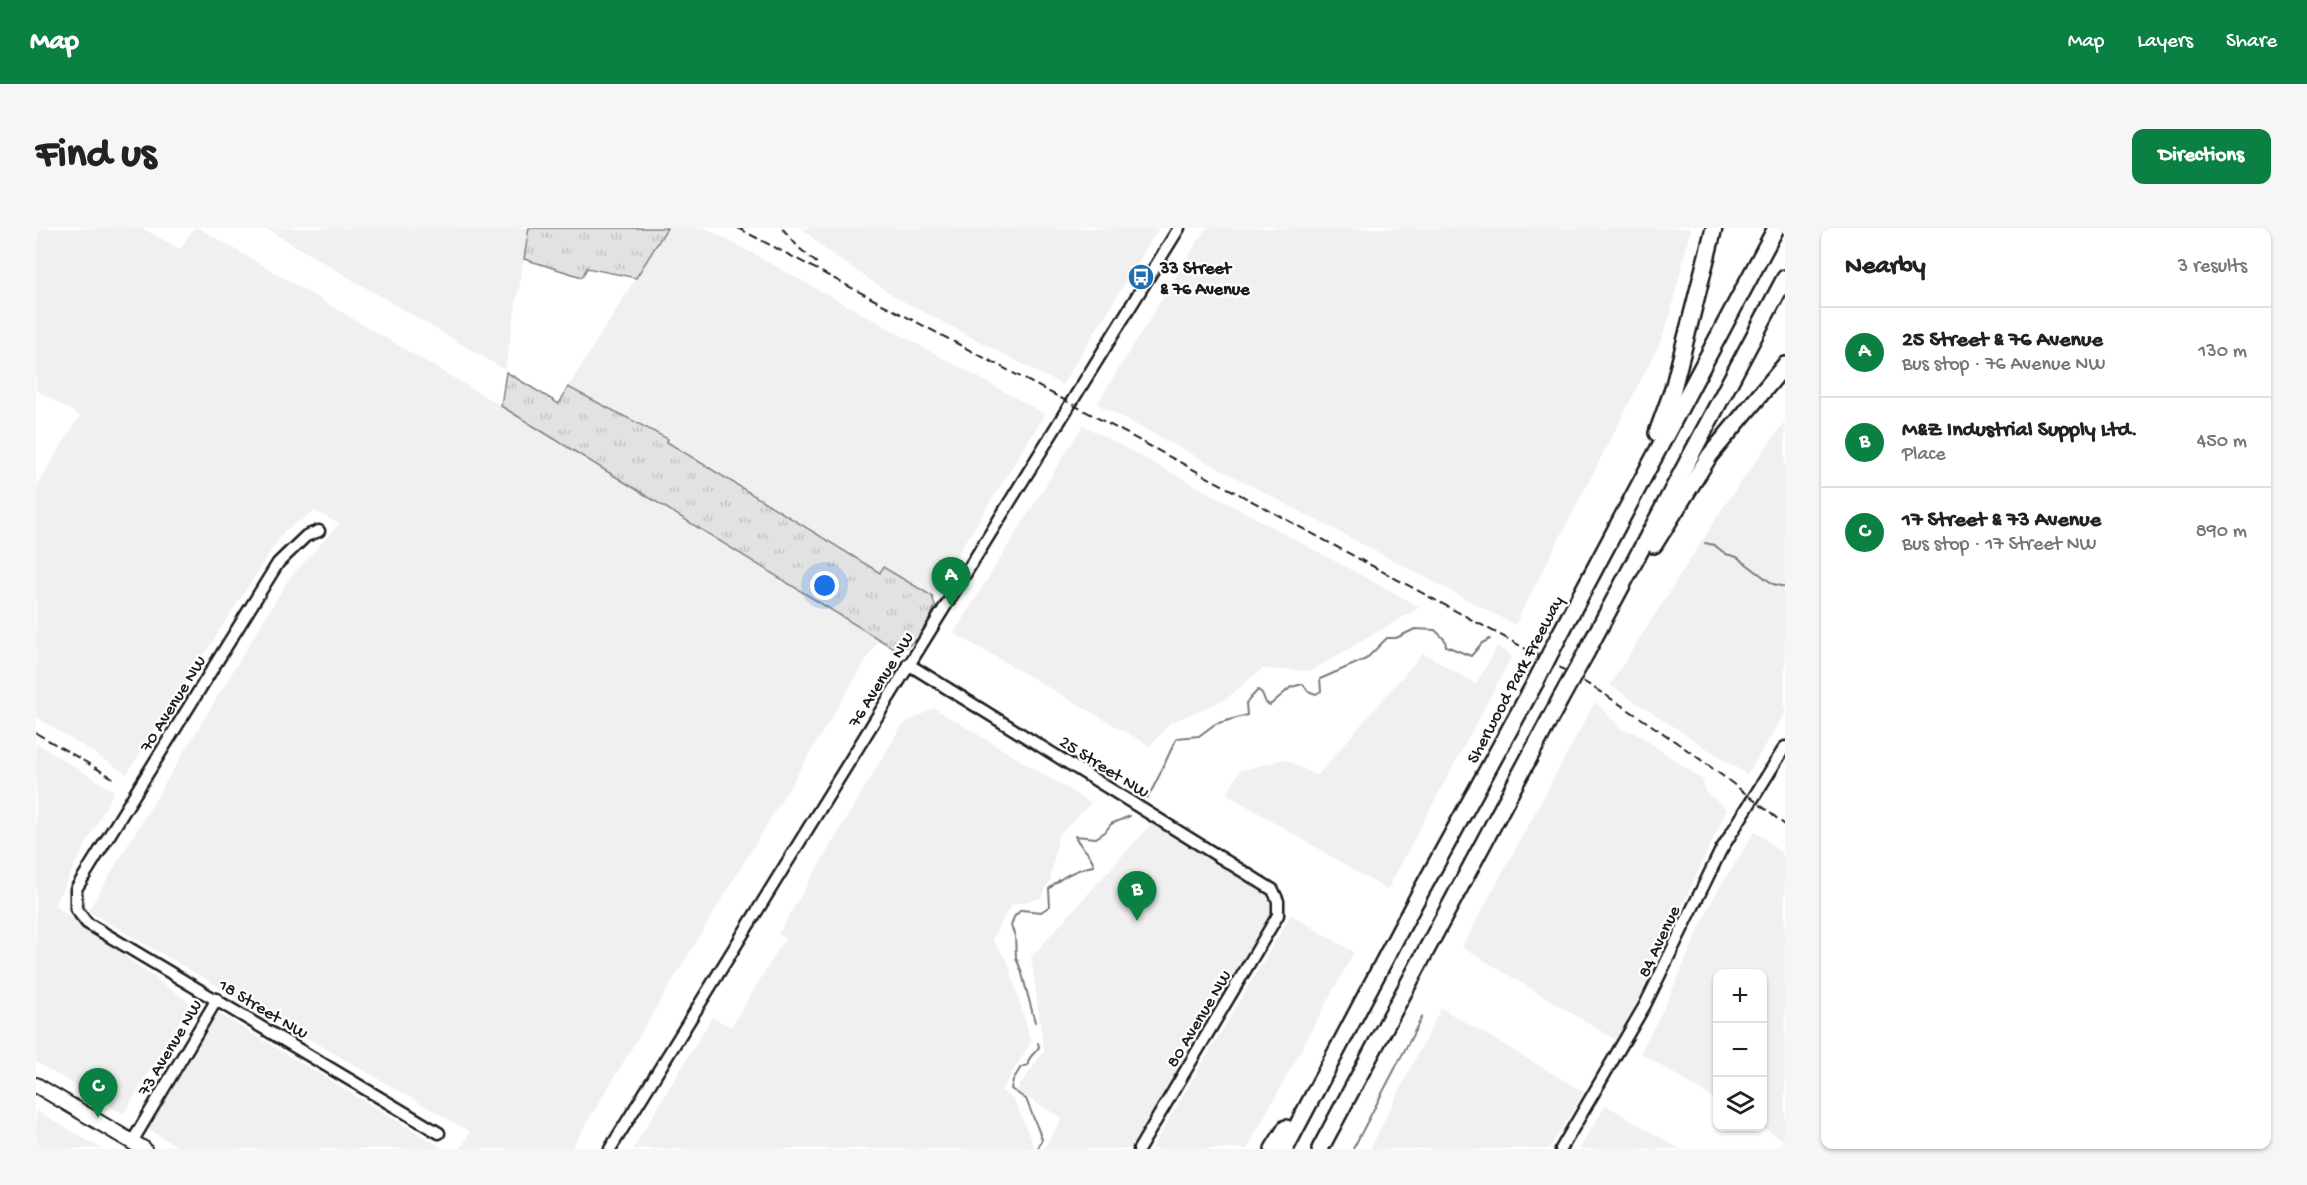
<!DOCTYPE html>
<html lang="en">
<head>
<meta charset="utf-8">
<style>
  body { margin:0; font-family:"Gochi Hand",sans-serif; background:#f6f6f6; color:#222 }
  .controls { position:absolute; right:18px; bottom:18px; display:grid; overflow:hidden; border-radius:12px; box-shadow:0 2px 4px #0004 }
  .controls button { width:54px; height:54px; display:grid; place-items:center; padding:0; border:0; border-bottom:2px solid #e0e0e0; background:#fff; color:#222; font:30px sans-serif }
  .you { position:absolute; left:789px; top:358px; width:21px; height:21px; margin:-15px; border:4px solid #fff; border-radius:50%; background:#1a73e8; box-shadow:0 0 0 9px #1a73e833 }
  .badge { display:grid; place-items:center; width:39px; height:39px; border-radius:50%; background:#0b8043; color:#fff; font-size:20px; font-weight:700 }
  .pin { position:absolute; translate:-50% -50px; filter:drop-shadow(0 2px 3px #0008) }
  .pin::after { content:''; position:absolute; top:32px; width:21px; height:18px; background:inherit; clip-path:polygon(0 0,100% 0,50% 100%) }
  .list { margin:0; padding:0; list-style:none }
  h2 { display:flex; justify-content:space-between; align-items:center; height:78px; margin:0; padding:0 24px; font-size:26px }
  h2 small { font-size:20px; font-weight:400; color:#767676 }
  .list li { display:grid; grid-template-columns:39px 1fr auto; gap:18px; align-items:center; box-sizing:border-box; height:90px; padding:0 24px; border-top:2px solid #e0e0e0 }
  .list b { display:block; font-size:22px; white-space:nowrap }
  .list p { margin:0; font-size:20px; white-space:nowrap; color:#767676 }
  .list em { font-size:20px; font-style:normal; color:#767676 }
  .icon { flex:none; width:33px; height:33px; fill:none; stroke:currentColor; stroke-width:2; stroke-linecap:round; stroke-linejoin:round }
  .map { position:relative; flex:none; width:1749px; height:921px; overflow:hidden; border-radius:12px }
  header { display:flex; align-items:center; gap:36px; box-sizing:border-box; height:84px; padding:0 30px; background:#0b8043; color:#fff }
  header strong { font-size:28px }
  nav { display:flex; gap:33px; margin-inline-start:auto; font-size:21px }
  .intro { display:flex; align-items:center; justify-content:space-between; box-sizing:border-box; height:144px; padding:0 36px }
  h1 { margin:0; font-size:42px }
  .button { padding:15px 27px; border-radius:12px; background:#0b8043; color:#fff; font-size:21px; font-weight:700 }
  main { display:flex; gap:36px; padding:0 36px }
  aside { flex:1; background:#fff; border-radius:12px; box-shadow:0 2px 4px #0004 }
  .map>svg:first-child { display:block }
  .built { fill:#f0f0f0 }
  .grass { fill:url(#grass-tufts); stroke:#7f7f7f; stroke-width:1.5 }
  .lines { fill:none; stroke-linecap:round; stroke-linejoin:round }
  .stream { stroke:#7a7a7a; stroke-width:2 }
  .minor-casing { stroke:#1c1c1c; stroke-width:15 }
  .major-casing { stroke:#1c1c1c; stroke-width:18 }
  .highway-casing { stroke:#1c1c1c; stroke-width:20 }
  .minor { stroke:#fff; stroke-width:10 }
  .major { stroke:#fff; stroke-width:14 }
  .highway { stroke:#fff; stroke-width:15 }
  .rail { stroke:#1c1c1c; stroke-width:2; stroke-dasharray:9 4.5; stroke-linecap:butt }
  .highway-bridge-casing { stroke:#1c1c1c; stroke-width:20; stroke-linecap:butt }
  .highway-bridge { stroke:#fff; stroke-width:15 }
  .labels { text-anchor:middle; stroke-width:4.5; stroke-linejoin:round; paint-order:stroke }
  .poi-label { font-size:18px; font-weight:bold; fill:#1c1c1c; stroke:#fff; text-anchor:start }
  .street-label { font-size:18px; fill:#1c1c1c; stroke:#fff }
</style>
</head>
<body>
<header>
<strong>Map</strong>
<nav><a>Map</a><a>Layers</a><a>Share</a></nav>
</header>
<div class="intro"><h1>Find us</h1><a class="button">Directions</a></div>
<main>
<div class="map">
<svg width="1749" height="921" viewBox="0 0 1749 921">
  <defs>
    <pattern id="grass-tufts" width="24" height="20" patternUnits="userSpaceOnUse" patternTransform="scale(1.5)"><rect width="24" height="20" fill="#e2e2e2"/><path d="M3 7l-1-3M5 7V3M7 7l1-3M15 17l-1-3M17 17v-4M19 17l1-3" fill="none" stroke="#c1c1c1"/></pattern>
  </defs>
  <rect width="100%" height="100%" fill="#fff"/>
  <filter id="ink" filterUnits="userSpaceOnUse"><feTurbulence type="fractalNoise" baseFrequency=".0167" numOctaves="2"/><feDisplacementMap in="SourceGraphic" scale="12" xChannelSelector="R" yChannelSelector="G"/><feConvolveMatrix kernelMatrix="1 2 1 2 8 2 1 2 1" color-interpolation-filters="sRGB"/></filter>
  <g filter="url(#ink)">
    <g class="built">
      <polygon points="0,0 106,0 144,21 158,0 163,0 465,178 843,411 535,921 425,921 434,904 52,683 252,352 303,296 279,283 248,303 91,546 0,489 0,258 44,188 0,162"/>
      <polygon points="229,0 493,0 469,142"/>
      <polygon points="631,0 670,0 1009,186 896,368 848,339 844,345 631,214 631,211 532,159"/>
      <polygon points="766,0 1123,0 1026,157 861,70 791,23"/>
      <polygon points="1170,0 1655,0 1635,84 1626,111 1479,397 1061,176"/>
      <polygon points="1749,193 1749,486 1711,547 1574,457 1688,278"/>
      <polygon points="1047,197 1384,379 1275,443 1226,441 1190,471 1134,495 1114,518 918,405"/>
      <polygon points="1461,419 1476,428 1351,662 1191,566 1203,543 1249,531 1281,548 1387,425 1440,456"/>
      <polygon points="1559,474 1587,502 1600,505 1667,552 1669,564 1691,581 1609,758 1580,812 1426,719"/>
      <polygon points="898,480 1055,575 1022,608 1014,653 1005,670 975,677 956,711 972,734 995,814 965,863 978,871 999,921 597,921 676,789 695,799 749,711 742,706 866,497"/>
      <polygon points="0,515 78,563 18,677 154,775 88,886 0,834"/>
      <polygon points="1117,594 1228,662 1238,683 1094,921 1008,921 1026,890 980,863 1008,823 995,729"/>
      <polygon points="1719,603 1749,628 1749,913 1726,899 1726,746 1682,746 1681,872 1604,825 1627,782 1678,669"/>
      <polygon points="1255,687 1318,724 1211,921 1115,921"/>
      <polygon points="1405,780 1548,864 1513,921 1334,921"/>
      <polygon points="182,785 408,921 145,921 112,901"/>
      <polygon points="1570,877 1644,921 1543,921"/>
      <polygon points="0,882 66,921 0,921"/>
    </g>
    <g class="grass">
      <polygon points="493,0 631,0 600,50 551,40 546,49 488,31"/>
      <path d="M470,144L523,176L532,159L632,211L631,214L844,345L847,339L896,368L899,377C893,396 880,424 857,420L465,178Z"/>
    </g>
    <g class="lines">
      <g class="stream">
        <polyline points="1669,315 1678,317 1690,326 1701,329 1737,356 1749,359"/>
        <path d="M1111,570C1123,552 1130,530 1141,510L1163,508L1179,496L1211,487L1210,475L1222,462L1226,465L1230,475L1234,477L1255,459L1267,456L1272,463L1280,466L1285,463L1284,451L1330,431L1351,410H1360L1379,401L1399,402L1409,412L1410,418L1435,428L1446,415L1454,411"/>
        <path d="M999,794L985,742L980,730L979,708L975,698L978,689L985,682L1005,684L1014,678L1013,661C1026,648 1040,641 1058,638C1056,625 1044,620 1039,608L1060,610L1069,604L1075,596L1094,588"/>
        <path d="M1002,815L1003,819C1000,825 991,829 992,837L985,839L977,852L975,861L990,871L1006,911L1002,921"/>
        <polyline points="1317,921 1386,789"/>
      </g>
      <defs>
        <g id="minor">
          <polyline points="283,303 270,308 242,335 40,661 40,681 51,695 403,905"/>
          <polyline points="872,436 1237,662 1242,673 1242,687 1103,921"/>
          <polyline points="96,914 181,771"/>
          <polyline points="574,921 1143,0"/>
          <polyline points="1525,921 1609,777 1685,622 1749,519"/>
        </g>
        <polyline id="major" points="0,857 108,921"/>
        <g id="highway">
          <polyline points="1621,205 1637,161 1678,0"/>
          <polyline points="1618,317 1674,227 1749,137"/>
          <polyline points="1523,408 1740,0"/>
          <polyline points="1550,425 1749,50"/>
          <polyline points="1237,921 1250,900"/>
          <polyline points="1249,921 1378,676 1499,455"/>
          <polyline points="1284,921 1525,470"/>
        </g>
      </defs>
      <use href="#minor" class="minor-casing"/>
      <use href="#major" class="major-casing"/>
      <use href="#highway" class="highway-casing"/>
      <use href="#minor" class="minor"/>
      <use href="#major" class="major"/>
      <use href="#highway" class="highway"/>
      <g class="rail">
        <path d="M702,0L1034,175L1518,436C1599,483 1676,537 1749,597"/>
        <polyline points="746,0 762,19 783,37"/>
        <polyline points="0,505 77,550"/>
      </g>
      <defs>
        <g id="highway-bridge">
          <polyline points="1499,455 1523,408"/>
          <polyline points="1525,470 1550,425"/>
        </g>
      </defs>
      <use href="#highway-bridge" class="highway-bridge-casing"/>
      <use href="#highway-bridge" class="highway-bridge"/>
    </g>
  </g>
  <defs>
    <symbol id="bus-disc" viewBox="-11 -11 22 22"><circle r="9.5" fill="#1f6fb2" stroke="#fff"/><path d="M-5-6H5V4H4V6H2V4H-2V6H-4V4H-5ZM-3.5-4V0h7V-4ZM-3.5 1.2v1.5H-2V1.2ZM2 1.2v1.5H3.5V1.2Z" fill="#fff"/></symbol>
  </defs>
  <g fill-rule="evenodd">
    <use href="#bus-disc" x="1090" y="34" width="30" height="30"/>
  </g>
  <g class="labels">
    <g class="poi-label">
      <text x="1124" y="45">33 Street<tspan x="1124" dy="21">&amp; 76 Avenue</tspan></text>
    </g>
    <g class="street-label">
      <text transform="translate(844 451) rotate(-58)" y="6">76 Avenue NW</text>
      <text transform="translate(1478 451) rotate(-62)" y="6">Sherwood Park Freeway</text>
      <text transform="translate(136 475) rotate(-58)" y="6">70 Avenue NW</text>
      <text transform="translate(1069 538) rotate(32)" y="6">25 Street NW</text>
      <text transform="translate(1622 713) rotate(-65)" y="6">84 Avenue</text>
      <text transform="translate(228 780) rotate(31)" y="6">18 Street NW</text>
      <text transform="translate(1162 790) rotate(-59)" y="6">80 Avenue NW</text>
      <text transform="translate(133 819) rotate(-59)" y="6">73 Avenue NW</text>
    </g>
  </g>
</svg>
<div class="controls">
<button>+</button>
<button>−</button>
<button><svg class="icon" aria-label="layers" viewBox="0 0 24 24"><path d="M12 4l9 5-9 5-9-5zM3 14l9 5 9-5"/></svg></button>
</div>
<div class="you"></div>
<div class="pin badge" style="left:915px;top:379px">A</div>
<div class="pin badge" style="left:1101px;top:693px">B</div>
<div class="pin badge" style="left:62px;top:890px">C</div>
</div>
<aside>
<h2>Nearby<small>3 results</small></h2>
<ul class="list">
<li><span class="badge">A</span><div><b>25 Street &amp; 76 Avenue</b><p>Bus stop · 76 Avenue NW</p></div><em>130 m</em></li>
<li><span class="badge">B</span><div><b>M&amp;Z Industrial Supply Ltd.</b><p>Place</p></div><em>450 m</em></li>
<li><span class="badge">C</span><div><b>17 Street &amp; 73 Avenue</b><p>Bus stop · 17 Street NW</p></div><em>890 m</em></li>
</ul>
</aside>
</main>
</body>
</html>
